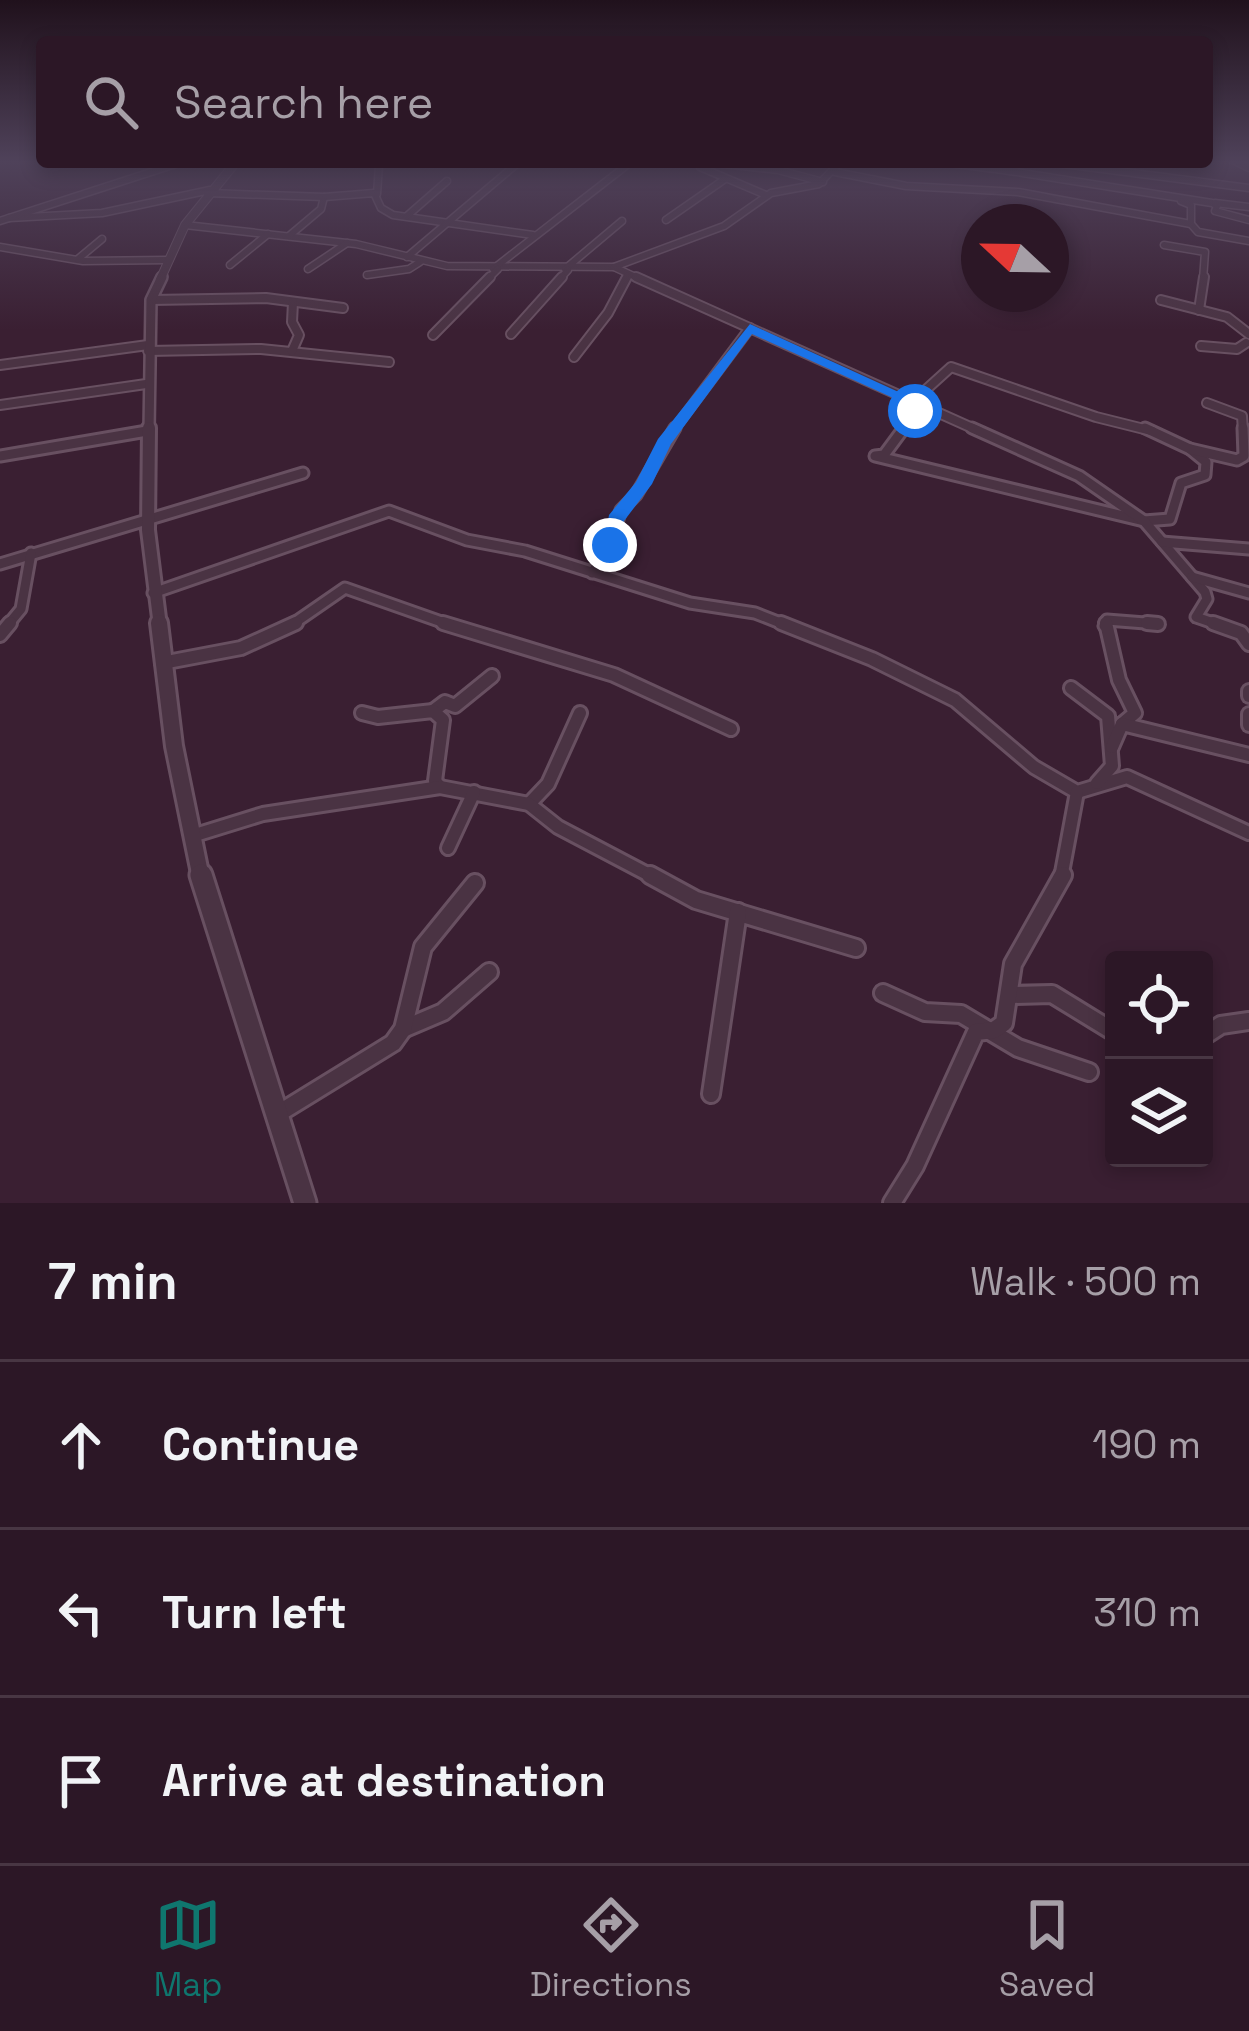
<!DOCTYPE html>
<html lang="en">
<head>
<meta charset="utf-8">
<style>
  body { margin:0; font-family:"Space Grotesk",sans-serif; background:#382432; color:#f1f3f6 }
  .controls { position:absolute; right:36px; bottom:36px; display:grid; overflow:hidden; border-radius:12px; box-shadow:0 6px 18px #0003 }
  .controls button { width:108px; height:108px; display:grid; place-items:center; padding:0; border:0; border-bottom:3px solid #483643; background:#2c1726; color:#f1f3f6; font:60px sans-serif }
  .compass { position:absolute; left:961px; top:204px; width:108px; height:108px; border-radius:50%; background:#2c1726; box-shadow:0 6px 18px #0003; rotate:292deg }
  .stop { position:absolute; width:36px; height:36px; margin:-27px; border:9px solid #1a73e8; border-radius:50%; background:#fff }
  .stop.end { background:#1a73e8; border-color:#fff; box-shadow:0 3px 12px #0008 }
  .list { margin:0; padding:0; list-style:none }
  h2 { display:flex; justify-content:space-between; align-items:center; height:156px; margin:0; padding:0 48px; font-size:51px }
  h2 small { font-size:39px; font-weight:400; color:#a69fa7 }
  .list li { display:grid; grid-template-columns:78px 1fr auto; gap:36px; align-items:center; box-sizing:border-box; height:168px; padding:0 48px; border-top:3px solid #483643 }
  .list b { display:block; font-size:45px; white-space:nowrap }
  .list em { font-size:39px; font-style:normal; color:#a69fa7 }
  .icon { flex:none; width:66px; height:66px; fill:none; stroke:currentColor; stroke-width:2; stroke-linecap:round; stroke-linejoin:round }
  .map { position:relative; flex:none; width:1249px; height:1203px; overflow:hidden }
  .search { position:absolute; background:#2c1726; box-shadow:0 6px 18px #0003; left:36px; right:36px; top:36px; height:132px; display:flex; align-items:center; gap:30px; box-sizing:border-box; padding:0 42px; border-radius:12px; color:#a69fa7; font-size:45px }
  .sheet { height:660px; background:#2c1726 }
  nav { display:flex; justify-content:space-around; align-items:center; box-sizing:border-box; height:168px; border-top:3px solid #483643; background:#2c1726; font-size:33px; color:#a69fa7 }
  nav a { display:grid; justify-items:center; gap:6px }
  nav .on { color:#0f766e }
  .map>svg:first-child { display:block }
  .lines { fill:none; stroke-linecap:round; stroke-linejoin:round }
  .minor-far4-casing { stroke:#685061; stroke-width:9 }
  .minor-far3-casing { stroke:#685061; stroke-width:12 }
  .minor-far2-casing { stroke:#685061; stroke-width:15 }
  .minor-far1-casing { stroke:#685061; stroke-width:18 }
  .minor-casing { stroke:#685061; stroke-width:22 }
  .tertiary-far4-casing { stroke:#685061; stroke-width:10 }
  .tertiary-far3-casing { stroke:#685061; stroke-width:14 }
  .tertiary-far2-casing { stroke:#685061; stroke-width:18 }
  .tertiary-far1-casing { stroke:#685061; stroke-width:22 }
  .tertiary-casing { stroke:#685061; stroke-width:27 }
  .minor-far4 { stroke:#4a3343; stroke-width:6 }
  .minor-far3 { stroke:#4a3343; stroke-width:8 }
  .minor-far2 { stroke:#4a3343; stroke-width:9 }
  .minor-far1 { stroke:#4a3343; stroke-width:12 }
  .minor { stroke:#4a3343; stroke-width:16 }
  .tertiary-far4 { stroke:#4a3343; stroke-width:8 }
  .tertiary-far3 { stroke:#4a3343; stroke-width:9 }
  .tertiary-far2 { stroke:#4a3343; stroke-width:12 }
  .tertiary-far1 { stroke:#4a3343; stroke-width:16 }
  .tertiary { stroke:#4a3343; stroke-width:21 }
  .route { fill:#1a73e8 }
</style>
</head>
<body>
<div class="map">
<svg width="1249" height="1203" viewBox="0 0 1249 1203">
  <rect width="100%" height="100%" fill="#3a1f32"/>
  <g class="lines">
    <defs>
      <g id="minor-far4">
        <polyline points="1235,161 1249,168"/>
        <polyline points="705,162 778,170 823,182"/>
        <polyline points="941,162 1010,171 1020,162"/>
        <polyline points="1048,162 1249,188"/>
        <polyline points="700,167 766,195"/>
        <polyline points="1010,171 1212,203 1217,206 1215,211 1249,220"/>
        <polyline points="835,172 906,186 1018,192 1191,224"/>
        <polyline points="207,193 324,197 374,193 381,208 393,215 533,235"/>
        <polyline points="377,194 379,165"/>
        <polyline points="1181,201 1191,205 1191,224 1198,232 1249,241"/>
        <polyline points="1215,203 1249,207"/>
        <polyline points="407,216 447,181"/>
        <polyline points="9,218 102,213 210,190"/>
        <polyline points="666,220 725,179"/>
        <polyline points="0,221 182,162"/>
        <polyline points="185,225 356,244 447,266 614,267"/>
        <polyline points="289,236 321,209 324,197"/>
        <polyline points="1164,245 1205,252 1203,280"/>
        <polyline points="0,247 83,261 167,260"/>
        <polyline points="407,257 519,162"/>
        <polyline points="78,259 102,239"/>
        <polyline points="230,265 268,234"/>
        <polyline points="308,269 347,243"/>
        <polyline points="493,269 631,162"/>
        <polyline points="565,269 622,221"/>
        <polyline points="367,275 409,269 420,262"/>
        <polyline points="487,280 498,269"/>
        <polyline points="559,280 568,270"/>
        <polyline points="625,280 628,274"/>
        <polyline points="642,280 614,267 724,226 771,193 819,184 840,162"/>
      </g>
      <g id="minor-far3">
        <polyline points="636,277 979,431"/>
        <polyline points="151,300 266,298 343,308"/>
        <polyline points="1161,300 1227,317 1249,334"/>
        <polyline points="1199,310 1204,277"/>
        <polyline points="511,334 562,277"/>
        <polyline points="433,335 490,277"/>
        <polyline points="1201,346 1237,349 1246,343"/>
        <polyline points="148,351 261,349 389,362"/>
        <polyline points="292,351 299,335 292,322 293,302"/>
        <polyline points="574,357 608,313 627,277"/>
        <polyline points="0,365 148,345"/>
        <polyline points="906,399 919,396 951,367 1096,417 1152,431"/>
        <polyline points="1207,403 1242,416 1243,431"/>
        <polyline points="0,405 146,384"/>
        <polyline points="673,431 750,328"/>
        <polyline points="901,431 920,405"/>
      </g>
      <g id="minor-far2">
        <polyline points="904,428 884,455 875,456 1144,521 1170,519 1181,483 1205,475 1206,462 1190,449"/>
        <polyline points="972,428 1079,476 1144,521 1205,592 1207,599 1196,617 1222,626"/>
        <polyline points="1145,428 1190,449 1237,460 1244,456 1243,428"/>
        <polyline points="0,456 147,431"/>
        <polyline points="1162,542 1249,549"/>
        <polyline points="0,564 303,473"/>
        <polyline points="592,573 610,545 621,510 636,495 675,428"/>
        <polyline points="1192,577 1249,593"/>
        <polyline points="153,593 389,511 467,540 525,551 690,603 755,613 788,626"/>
        <polyline points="7,626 21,609 31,553"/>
        <polyline points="290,626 345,588 453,626"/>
        <polyline points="1104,626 1107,620 1158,624"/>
      </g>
      <g id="minor-far1">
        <polyline points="443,623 614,675 731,729"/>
        <polyline points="781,623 872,659 955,700 1034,767 1077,792 1127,777 1249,833"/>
        <polyline points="1106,623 1119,680 1135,713 1122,724"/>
        <polyline points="1147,623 1158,624"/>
        <polyline points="1213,623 1241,633 1249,644"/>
        <polyline points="0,635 10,623"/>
        <polyline points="162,663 241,648 296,623"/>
        <polyline points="1071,688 1108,716 1112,766 1097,783"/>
        <polyline points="1249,691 1249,696"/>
        <polyline points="433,711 445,702 455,706 492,676"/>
        <polyline points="362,713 378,717 433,711 443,720 435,781 440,787"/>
        <polyline points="1249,714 1249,725"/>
        <polyline points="1112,747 1122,724 1249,755"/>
        <polyline points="529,804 548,784 580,713"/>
        <polyline points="192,836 263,814 440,787 529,804 558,827 655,878"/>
        <polyline points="448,848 474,792"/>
        <polyline points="1061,878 1077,792"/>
      </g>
      <g id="minor">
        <polyline points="650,875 696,900 856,948"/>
        <polyline points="883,993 925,1012 961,1014 1018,1048 1089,1072"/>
        <polyline points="1011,995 1052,994 1114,1032"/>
        <polyline points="403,1029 443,1012 489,972"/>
        <polyline points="1204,1036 1221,1025 1249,1021"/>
        <polyline points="711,1094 738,912"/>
        <polyline points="276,1115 393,1043 403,1029 423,947 475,883"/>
        <polyline points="892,1203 915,1166 976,1032 994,1030 1004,1023 1013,964 1063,875"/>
      </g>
      <polyline id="tertiary-far4" points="160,280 185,225 236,162"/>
      <polyline id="tertiary-far3" points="149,431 151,300 162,277"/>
      <polyline id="tertiary-far2" points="149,428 148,530 160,626"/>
      <polyline id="tertiary-far1" points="159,623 174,746 201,878"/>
      <polyline id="tertiary" points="201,875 305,1203"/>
    </defs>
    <use href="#minor-far4" class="minor-far4-casing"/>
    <use href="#minor-far3" class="minor-far3-casing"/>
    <use href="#minor-far2" class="minor-far2-casing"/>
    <use href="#minor-far1" class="minor-far1-casing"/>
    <use href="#minor" class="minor-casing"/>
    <use href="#tertiary-far4" class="tertiary-far4-casing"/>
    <use href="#tertiary-far3" class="tertiary-far3-casing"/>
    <use href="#tertiary-far2" class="tertiary-far2-casing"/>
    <use href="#tertiary-far1" class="tertiary-far1-casing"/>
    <use href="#tertiary" class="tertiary-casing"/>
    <use href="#minor-far4" class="minor-far4"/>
    <use href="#minor-far3" class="minor-far3"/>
    <use href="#minor-far2" class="minor-far2"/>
    <use href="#minor-far1" class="minor-far1"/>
    <use href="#minor" class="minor"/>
    <use href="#tertiary-far4" class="tertiary-far4"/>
    <use href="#tertiary-far3" class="tertiary-far3"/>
    <use href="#tertiary-far2" class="tertiary-far2"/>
    <use href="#tertiary-far1" class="tertiary-far1"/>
    <use href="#tertiary" class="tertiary"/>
  </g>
  <linearGradient id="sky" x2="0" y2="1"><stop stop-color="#20111c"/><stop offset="0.49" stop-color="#4f425a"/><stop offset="1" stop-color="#4f425a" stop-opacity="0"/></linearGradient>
  <rect width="1249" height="330" fill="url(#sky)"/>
  <polygon class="route" points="750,324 927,405 920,414 910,414 911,406 752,334 671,444 652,484 624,521 616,549 603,549 609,515 636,482 658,439"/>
</svg>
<div class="controls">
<button><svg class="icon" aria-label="locate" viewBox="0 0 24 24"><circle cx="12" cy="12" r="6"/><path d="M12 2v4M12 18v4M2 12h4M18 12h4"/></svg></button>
<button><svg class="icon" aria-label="layers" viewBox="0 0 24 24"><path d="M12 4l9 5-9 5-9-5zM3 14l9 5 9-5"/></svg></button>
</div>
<svg class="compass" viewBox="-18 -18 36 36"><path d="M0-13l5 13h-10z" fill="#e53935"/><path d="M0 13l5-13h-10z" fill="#a69fa7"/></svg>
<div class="stop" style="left:915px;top:411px"></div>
<div class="stop end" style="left:610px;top:545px"></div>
<div class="search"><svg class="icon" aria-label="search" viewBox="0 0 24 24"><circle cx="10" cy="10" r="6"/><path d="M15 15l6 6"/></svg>Search here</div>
</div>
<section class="sheet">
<h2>7 min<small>Walk · 500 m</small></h2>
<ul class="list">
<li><svg class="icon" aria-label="ahead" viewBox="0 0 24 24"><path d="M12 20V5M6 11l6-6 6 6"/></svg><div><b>Continue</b></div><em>190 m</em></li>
<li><svg class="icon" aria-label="left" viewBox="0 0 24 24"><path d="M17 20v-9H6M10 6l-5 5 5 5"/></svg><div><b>Turn left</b></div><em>310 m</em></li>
<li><svg class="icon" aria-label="arrive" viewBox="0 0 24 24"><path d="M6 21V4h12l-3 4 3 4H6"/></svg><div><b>Arrive at destination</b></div></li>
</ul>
</section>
<nav>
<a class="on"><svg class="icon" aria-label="map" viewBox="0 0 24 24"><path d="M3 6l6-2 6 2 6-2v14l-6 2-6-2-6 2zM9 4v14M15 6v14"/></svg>Map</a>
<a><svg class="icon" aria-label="directions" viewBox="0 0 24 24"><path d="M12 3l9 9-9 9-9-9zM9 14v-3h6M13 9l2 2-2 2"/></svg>Directions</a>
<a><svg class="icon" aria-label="saved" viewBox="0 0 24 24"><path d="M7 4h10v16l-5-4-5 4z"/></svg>Saved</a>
</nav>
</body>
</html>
